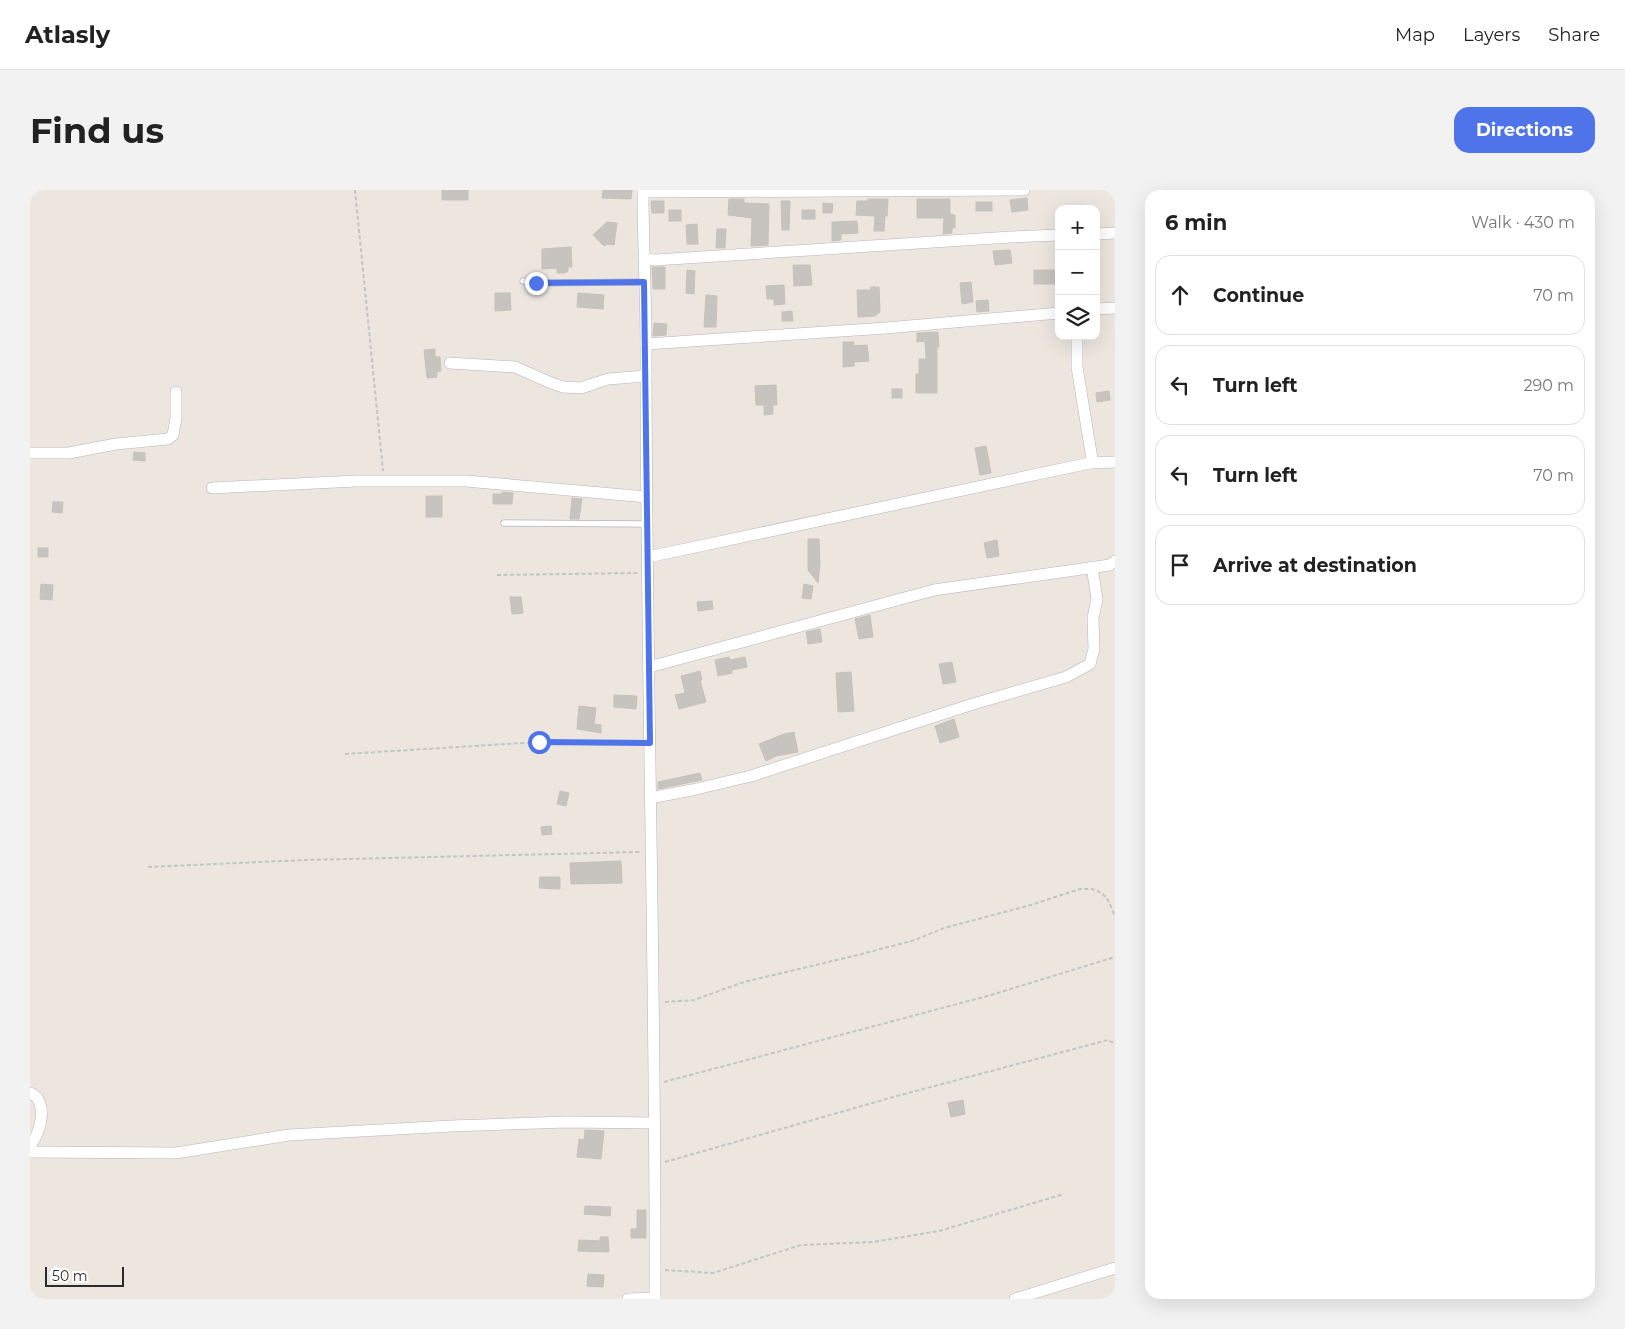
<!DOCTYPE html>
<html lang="en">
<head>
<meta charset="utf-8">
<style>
  body { margin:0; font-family:Montserrat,sans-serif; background:#f2f2f2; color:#222 }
  .controls { position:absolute; right:15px; top:15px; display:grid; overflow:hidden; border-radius:10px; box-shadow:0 5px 20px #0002 }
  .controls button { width:45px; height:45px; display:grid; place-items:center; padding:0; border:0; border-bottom:1px solid #e0e0e0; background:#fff; color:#222; font:25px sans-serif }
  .scale { position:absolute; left:15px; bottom:12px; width:79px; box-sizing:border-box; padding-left:5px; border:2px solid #2b2b2b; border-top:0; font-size:14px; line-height:18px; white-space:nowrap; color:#2b2b2b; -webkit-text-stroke:4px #fff; paint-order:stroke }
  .stop { position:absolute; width:15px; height:15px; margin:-11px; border:4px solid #4f74e9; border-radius:50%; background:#fff }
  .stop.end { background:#4f74e9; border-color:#fff; box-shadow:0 1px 5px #0008 }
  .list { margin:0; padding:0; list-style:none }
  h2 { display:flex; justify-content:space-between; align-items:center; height:65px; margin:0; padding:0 20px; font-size:21px }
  h2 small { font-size:16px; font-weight:400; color:#767676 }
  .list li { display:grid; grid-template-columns:32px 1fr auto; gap:15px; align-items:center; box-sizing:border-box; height:80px; margin:0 10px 10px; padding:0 10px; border:1px solid #e0e0e0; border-radius:15px }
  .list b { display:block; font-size:19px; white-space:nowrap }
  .list em { font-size:16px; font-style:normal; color:#767676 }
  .icon { flex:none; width:28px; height:28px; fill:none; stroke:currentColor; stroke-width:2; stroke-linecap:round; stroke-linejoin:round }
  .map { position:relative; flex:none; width:1085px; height:1109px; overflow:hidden; border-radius:15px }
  header { display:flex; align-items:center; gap:30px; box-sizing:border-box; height:70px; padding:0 25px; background:#fff; border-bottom:1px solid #e0e0e0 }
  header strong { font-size:24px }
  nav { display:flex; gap:28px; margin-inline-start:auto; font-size:18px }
  .intro { display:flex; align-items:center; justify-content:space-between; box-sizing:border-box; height:120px; padding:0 30px }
  h1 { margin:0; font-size:35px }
  .button { padding:12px 22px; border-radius:15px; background:#4f74e9; color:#fff; font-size:18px; font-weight:700 }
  main { display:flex; gap:30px; padding:0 30px }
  aside { flex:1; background:#fff; border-radius:15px; box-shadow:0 5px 20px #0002 }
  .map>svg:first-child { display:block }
  .building { fill:#c7c3be; stroke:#c7c1b9 }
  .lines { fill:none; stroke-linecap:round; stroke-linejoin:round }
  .service-casing { stroke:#b2b5bd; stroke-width:7 }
  .minor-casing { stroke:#b2b5bd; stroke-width:12 }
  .path { stroke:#c4c4c4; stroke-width:2; stroke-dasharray:4 2.5; stroke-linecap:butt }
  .service { stroke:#fff; stroke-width:5.5 }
  .minor { stroke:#fff; stroke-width:11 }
  .route { stroke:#4f74e9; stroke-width:6 }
</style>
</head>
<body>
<header>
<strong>Atlasly</strong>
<nav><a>Map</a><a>Layers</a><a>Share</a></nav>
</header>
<div class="intro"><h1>Find us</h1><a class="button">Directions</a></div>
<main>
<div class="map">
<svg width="1085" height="1109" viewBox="0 0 1085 1109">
  <rect width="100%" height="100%" fill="#ece6df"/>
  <g class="building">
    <rect x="412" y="0" width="26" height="10"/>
    <polygon points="573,0 602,0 601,9 572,8"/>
    <polygon points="997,8 998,20 982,22 980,10"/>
    <polygon points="699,9 714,9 714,13 739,14 738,55 721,56 722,28 698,25"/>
    <polygon points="838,9 858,9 857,26 855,26 854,41 844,41 845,26 826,25 827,11 838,11"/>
    <polygon points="887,9 920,9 920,24 925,25 925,38 922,38 922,43 913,44 914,28 887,28"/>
    <polygon points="621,11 634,11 634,23 622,23"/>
    <polygon points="751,11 760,11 759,40 752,40"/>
    <rect x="946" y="12" width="16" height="9"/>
    <polygon points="793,13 803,14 802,23 793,23"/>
    <rect x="639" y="20" width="12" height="11"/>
    <rect x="772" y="20" width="13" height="9"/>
    <polygon points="827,31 828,43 811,44 811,50 802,51 802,32"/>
    <polygon points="577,32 587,33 584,55 577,54 574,56 563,45"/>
    <polygon points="667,34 668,54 657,54 656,35"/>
    <polygon points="687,39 696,39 695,58 686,58"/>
    <polygon points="541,57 542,77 538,77 538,81 535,83 527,83 527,78 512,79 512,59"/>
    <polygon points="980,60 982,73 965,75 963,61"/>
    <polygon points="763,75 780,75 782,95 764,96"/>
    <polygon points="622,77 635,77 635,99 623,99"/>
    <polygon points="657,80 665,81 664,104 656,103"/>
    <rect x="1004" y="80" width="25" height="14"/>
    <polygon points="941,92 943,112 932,114 930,93"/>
    <polygon points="754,95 755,114 744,115 744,109 737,109 736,96"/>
    <polygon points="841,97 849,97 850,122 845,126 828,127 827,100 840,100"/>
    <polygon points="465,103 480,103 481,120 465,121"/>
    <polygon points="548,103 574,105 573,119 547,117"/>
    <polygon points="676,105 687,106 686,137 674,137"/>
    <polygon points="958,110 959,121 947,122 946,111"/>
    <polygon points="762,121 763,131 752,131 752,122"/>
    <polygon points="624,133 637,134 636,145 623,146"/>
    <polygon points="908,142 909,157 907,157 907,203 886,203 886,184 889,184 889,169 896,169 895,151 887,152 887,143"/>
    <polygon points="813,152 824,152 824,156 837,155 839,171 824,172 824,176 813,177"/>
    <polygon points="405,159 405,167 410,167 411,181 407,182 407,187 397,188 394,160"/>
    <polygon points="746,195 747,215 743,215 743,224 734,225 734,215 726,215 725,196"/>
    <rect x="862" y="199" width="10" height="9"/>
    <polygon points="1079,201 1080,210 1067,212 1066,203"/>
    <polygon points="956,256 961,283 950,285 945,258"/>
    <polygon points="104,262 115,263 115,271 103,270"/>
    <polygon points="472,302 483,303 482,314 463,314 463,304 472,304"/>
    <rect x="396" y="306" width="16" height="21"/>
    <polygon points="542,308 552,309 549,329 540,329"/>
    <polygon points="23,312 33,312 32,323 22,322"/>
    <polygon points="778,349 789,349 790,374 788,393 778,380"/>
    <polygon points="967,350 969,366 957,368 954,353"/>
    <rect x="8" y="358" width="10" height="9"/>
    <polygon points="11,394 23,395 22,410 10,409"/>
    <polygon points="774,394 783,396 781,409 772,408"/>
    <polygon points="480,407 491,407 493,423 482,424"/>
    <polygon points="682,411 683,419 668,421 667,412"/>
    <polygon points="840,425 843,447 829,449 825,429"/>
    <polygon points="790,439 792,452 778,454 776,442"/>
    <polygon points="699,467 700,470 715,467 717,477 702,480 702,483 688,486 685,470"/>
    <polygon points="922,472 926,492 913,494 909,474"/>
    <polygon points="670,481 672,490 670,490 676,512 649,519 645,505 655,503 651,486"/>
    <polygon points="821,482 824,521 808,522 806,483"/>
    <polygon points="584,505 607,506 606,519 584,517"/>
    <polygon points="549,516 566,518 564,534 571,535 571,543 547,539"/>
    <polygon points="924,529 929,547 910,553 905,536"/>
    <polygon points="764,542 768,562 746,566 736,571 729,554 754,544"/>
    <polygon points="670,583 672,590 628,599 628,592"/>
    <polygon points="530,601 539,603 536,616 527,614"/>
    <polygon points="521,636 522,644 512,645 511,637"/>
    <polygon points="591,671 592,693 541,694 540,673"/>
    <polygon points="510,687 530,687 530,699 509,698"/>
    <polygon points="933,910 935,924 921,927 918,913"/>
    <polygon points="555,940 574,941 571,969 547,967 549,949 554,950"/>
    <polygon points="555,1016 581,1017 580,1026 554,1024"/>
    <polygon points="607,1020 616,1020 616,1048 601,1048 601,1039 607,1039"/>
    <polygon points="570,1047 578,1047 579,1062 548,1061 549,1050 570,1051"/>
    <polygon points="558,1084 574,1085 573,1097 557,1096"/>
  </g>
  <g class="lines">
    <defs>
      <g id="service">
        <polyline points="493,91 506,93 614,92"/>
        <polyline points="474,333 617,334"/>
      </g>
      <g id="minor">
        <path d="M613,0C613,52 616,104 616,156C616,474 626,791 625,1109"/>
        <polyline points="613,2 994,0"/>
        <polyline points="1066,44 1085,43"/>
        <polyline points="614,69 625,70 981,47 1029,45"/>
        <polyline points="1066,119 1085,118"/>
        <polyline points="616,154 856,138 1029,123"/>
        <polyline points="420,173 485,177 519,192 533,197 551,198 578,189 616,186"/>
        <polyline points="0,263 39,263 86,254 138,249 143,245 146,228 146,202"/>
        <polyline points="1060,273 1085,272"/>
        <polyline points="182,298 326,291 436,291 617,307"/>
        <polyline points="618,367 1060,273 1062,269 1047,177 1047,146"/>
        <polyline points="619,477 904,400 1080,375 1085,371"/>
        <polyline points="620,608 662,600 721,586 943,514 1036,487 1060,474 1064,459 1063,428 1067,409 1062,377"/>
        <path d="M0,903C19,910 11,944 0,955"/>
        <polyline points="0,962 146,963 259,945 422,936 537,932 625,933"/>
        <polyline points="598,1109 625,1108"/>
        <polyline points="985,1109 1085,1078"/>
      </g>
    </defs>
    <use href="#service" class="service-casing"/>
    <use href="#minor" class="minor-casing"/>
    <g class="path">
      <polyline points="325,0 353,281"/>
      <polyline points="467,385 607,383"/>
      <polyline points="315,564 509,552 610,553"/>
      <polyline points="118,677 275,670 610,662"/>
      <polyline points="635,812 664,810 714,792 828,765 885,750 914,738 1001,715 1050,699 1062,699 1072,703 1078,710 1085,726"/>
      <polyline points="634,892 961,805 1085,767"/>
      <polyline points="635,972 867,906 1078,850 1085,854"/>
      <polyline points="635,1080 683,1083 771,1055 843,1052 909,1041 1034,1004"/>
    </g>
    <use href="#service" class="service"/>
    <use href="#minor" class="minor"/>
  </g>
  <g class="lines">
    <polyline class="route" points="506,93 614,92 620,553 509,552"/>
  </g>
</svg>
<div class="controls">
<button>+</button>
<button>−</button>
<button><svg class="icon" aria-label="layers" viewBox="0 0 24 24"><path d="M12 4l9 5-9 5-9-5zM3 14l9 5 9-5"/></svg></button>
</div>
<div class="scale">50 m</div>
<div class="stop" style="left:509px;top:552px"></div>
<div class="stop end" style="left:506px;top:93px"></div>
</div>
<aside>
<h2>6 min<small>Walk · 430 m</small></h2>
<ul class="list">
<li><svg class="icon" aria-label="ahead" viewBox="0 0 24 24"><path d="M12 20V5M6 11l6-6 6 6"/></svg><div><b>Continue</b></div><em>70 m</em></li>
<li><svg class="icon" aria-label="left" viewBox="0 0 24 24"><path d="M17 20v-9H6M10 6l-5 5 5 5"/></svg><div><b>Turn left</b></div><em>290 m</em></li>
<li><svg class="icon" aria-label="left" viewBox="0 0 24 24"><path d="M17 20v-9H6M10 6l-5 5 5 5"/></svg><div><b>Turn left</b></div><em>70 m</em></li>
<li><svg class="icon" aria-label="arrive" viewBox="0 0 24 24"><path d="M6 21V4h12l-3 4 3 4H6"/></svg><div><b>Arrive at destination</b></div></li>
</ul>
</aside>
</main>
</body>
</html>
